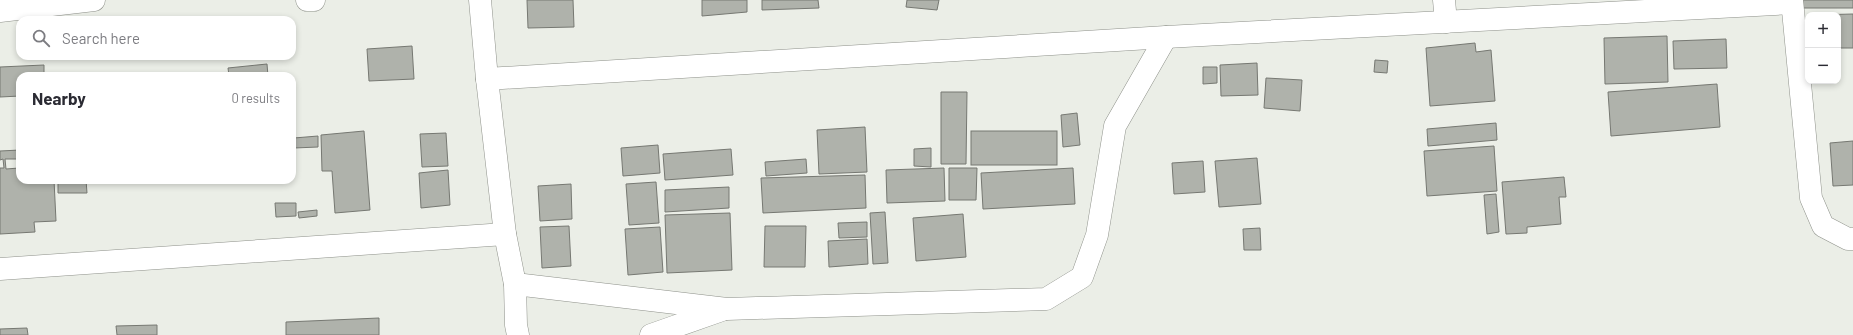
<!DOCTYPE html>
<html lang="en">
<head>
<meta charset="utf-8">
<style>
  body { margin:0; font-family:Barlow,sans-serif; background:#f2f2f3; color:#2b2b33 }
  .controls { position:absolute; right:12px; top:12px; display:grid; overflow:hidden; border-radius:8px; box-shadow:0 2px 6px #0003 }
  .controls button { width:36px; height:36px; display:grid; place-items:center; padding:0; border:0; border-bottom:1px solid #e1e1e2; background:#fff; color:#2b2b33; font:20px sans-serif }
  .list { margin:0; padding:0; list-style:none }
  h2 { display:flex; justify-content:space-between; align-items:center; height:52px; margin:0; padding:0 16px; font-size:17px }
  h2 small { font-size:13px; font-weight:400; color:#7c7c81 }
  .icon { flex:none; width:22px; height:22px; fill:none; stroke:currentColor; stroke-width:2; stroke-linecap:round; stroke-linejoin:round }
  .map { position:relative; flex:none; width:1853px; height:335px; overflow:hidden }
  .search { position:absolute; background:#fff; box-shadow:0 2px 6px #0003; left:16px; top:16px; width:280px; height:44px; display:flex; align-items:center; gap:10px; box-sizing:border-box; padding:0 14px; border-radius:12px; color:#7c7c81; font-size:15px }
  .panel { position:absolute; background:#fff; box-shadow:0 2px 6px #0003; left:16px; top:72px; width:280px; height:112px; border-radius:12px }
  .map>svg:first-child { display:block }
  .building { fill:#afb2ab; stroke:#767872; fill-rule:evenodd }
  .lines { fill:none; stroke-linecap:round; stroke-linejoin:round }
  .minor-casing { stroke:#8e918a; stroke-width:23 }
  .minor { stroke:#fff; stroke-width:22 }
</style>
</head>
<body>
<div class="map">
<svg width="1853" height="335" viewBox="0 0 1853 335">
  <rect width="100%" height="100%" fill="#ebeee7"/>
  <g class="building">
    <polygon points="527,0 573,0 574,27 528,28"/>
    <polygon points="702,0 747,0 747,12 702,16"/>
    <polygon points="762,0 818,0 819,8 762,10"/>
    <polygon points="907,0 939,0 937,10 906,7"/>
    <rect x="1803" y="0" width="50" height="8"/>
    <polygon points="1853,14 1853,48 1838,48 1838,15 1814,15"/>
    <polygon points="1667,36 1668,82 1605,84 1604,38"/>
    <polygon points="1726,39 1727,68 1674,69 1673,41"/>
    <polygon points="1475,43 1476,52 1491,50 1495,101 1430,106 1426,48"/>
    <polygon points="412,46 414,79 369,81 367,49"/>
    <polygon points="1375,60 1388,61 1387,73 1374,72"/>
    <polygon points="1257,63 1258,95 1221,96 1220,65"/>
    <polygon points="267,64 268,76 229,76 228,68"/>
    <polygon points="44,65 44,76 20,76 20,96 0,97 0,67"/>
    <polygon points="1203,67 1217,67 1217,83 1203,84"/>
    <polygon points="1266,78 1302,80 1300,111 1264,108"/>
    <polygon points="1717,84 1720,127 1611,136 1608,92"/>
    <polygon points="941,92 967,92 966,164 941,164"/>
    <polygon points="1077,113 1080,145 1063,147 1061,115"/>
    <polygon points="1496,123 1497,140 1428,146 1427,129"/>
    <polygon points="865,127 867,172 819,174 817,130"/>
    <polygon points="364,131 370,210 335,213 332,171 322,171 321,135"/>
    <rect x="971" y="131" width="86" height="34"/>
    <polygon points="446,133 448,166 422,167 420,134"/>
    <polygon points="318,136 318,147 294,148 294,138"/>
    <polygon points="1853,141 1853,185 1833,186 1830,143"/>
    <polygon points="658,145 660,173 623,176 621,148"/>
    <polygon points="1494,146 1497,191 1427,196 1424,151"/>
    <polygon points="931,148 931,167 914,166 914,149"/>
    <polygon points="731,149 733,175 665,180 663,154"/>
    <path d="M20,150V180H54L56,221L34,222L35,232L0,234V168H4L3,159L0,160V151ZM5,159H19V168L6,169Z"/>
    <polygon points="1257,158 1261,204 1219,207 1215,161"/>
    <polygon points="806,159 807,173 766,176 765,162"/>
    <polygon points="1203,161 1205,192 1174,194 1172,163"/>
    <polygon points="944,168 945,201 887,203 886,170"/>
    <polygon points="949,168 977,168 976,200 949,200"/>
    <polygon points="1073,168 1075,204 983,209 981,173"/>
    <polygon points="448,170 450,205 421,208 419,173"/>
    <polygon points="865,175 866,208 763,213 761,178"/>
    <polygon points="1564,177 1566,197 1559,197 1561,224 1527,227 1527,233 1506,234 1502,182"/>
    <polygon points="58,180 86,180 87,193 58,193"/>
    <polygon points="656,182 659,223 629,225 626,184"/>
    <polygon points="571,184 572,219 540,221 538,186"/>
    <polygon points="729,187 729,208 665,212 665,190"/>
    <polygon points="1496,194 1499,232 1487,234 1484,195"/>
    <polygon points="275,203 296,203 296,216 276,217"/>
    <polygon points="317,210 317,216 299,218 298,212"/>
    <polygon points="885,212 888,263 873,264 870,213"/>
    <polygon points="730,213 732,270 667,273 665,215"/>
    <polygon points="963,214 966,257 916,261 913,218"/>
    <polygon points="867,222 867,237 839,238 838,223"/>
    <polygon points="569,226 571,266 542,268 540,227"/>
    <polygon points="765,226 806,226 805,267 764,267"/>
    <polygon points="660,227 663,272 628,275 625,229"/>
    <polygon points="1260,228 1261,250 1244,250 1243,229"/>
    <polygon points="867,239 868,264 829,267 828,241"/>
    <polygon points="379,318 379,335 286,335 286,322"/>
    <polygon points="157,325 157,335 117,335 116,326"/>
    <polygon points="27,328 28,335 0,335 0,329"/>
  </g>
  <g class="lines">
    <defs>
      <g id="minor">
        <polyline points="307,0 314,0"/>
        <polyline points="480,0 487,79 505,234 515,284 516,325 518,335"/>
        <polyline points="1444,0 1446,22"/>
        <polyline points="1792,0 1811,198 1823,226 1848,239 1853,239"/>
        <polyline points="0,11 94,0"/>
        <polyline points="487,79 1166,37 1792,3"/>
        <polyline points="0,269 505,234"/>
        <polyline points="515,284 727,309 1046,299 1082,277 1097,235 1115,126 1166,37"/>
        <polyline points="651,335 722,310"/>
      </g>
    </defs>
    <use href="#minor" class="minor-casing"/>
    <use href="#minor" class="minor"/>
  </g>
</svg>
<div class="controls">
<button>+</button>
<button>−</button>
</div>
<div class="search"><svg class="icon" aria-label="search" viewBox="0 0 24 24"><circle cx="10" cy="10" r="6"/><path d="M15 15l6 6"/></svg>Search here</div>
<section class="panel">
<h2>Nearby<small>0 results</small></h2>
<ul class="list">
</ul>
</section>
</div>
</body>
</html>
